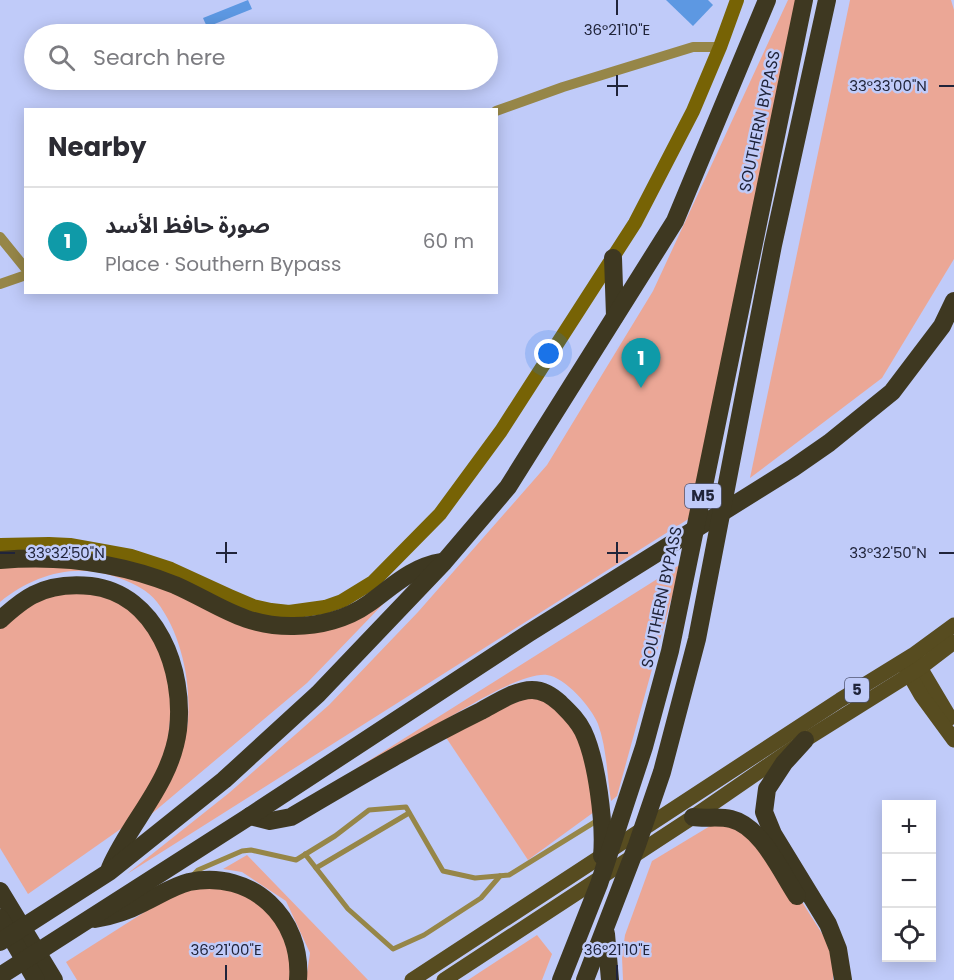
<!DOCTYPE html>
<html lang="en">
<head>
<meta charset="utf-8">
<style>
  body { margin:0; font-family:Poppins,"Noto Sans Arabic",sans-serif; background:#f7f7f7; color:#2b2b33 }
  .controls { position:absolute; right:18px; bottom:18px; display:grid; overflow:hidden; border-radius:0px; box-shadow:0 3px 15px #0003 }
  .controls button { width:54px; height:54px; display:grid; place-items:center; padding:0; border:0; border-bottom:2px solid #e1e1e2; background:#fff; color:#2b2b33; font:30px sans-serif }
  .you { position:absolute; left:549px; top:354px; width:21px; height:21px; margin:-15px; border:4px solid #fff; border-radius:50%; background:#1a73e8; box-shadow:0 0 0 9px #1a73e833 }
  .badge { display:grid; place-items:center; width:39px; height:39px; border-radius:50%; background:#ea580c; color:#fff; font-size:20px; font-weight:700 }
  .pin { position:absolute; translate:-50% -50px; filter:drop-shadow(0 2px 3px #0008) }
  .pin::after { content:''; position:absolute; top:32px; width:21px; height:18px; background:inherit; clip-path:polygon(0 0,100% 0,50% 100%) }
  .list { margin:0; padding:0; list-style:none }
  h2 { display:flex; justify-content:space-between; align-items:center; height:78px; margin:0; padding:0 24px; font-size:26px }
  h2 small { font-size:20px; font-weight:400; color:#7c7c81 }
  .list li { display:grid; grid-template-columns:39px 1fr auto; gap:18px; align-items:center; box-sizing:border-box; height:108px; padding:0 24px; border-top:2px solid #e1e1e2 }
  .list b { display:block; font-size:22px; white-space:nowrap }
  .list p { margin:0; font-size:20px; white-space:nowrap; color:#7c7c81 }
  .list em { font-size:20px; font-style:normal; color:#7c7c81 }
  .icon { flex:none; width:33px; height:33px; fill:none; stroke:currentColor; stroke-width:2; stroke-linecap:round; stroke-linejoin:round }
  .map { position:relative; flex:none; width:954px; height:980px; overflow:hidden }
  .search { position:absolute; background:#fff; box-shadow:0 3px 15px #0003; left:24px; top:24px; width:474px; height:66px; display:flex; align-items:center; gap:15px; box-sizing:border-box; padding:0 21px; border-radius:33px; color:#7c7c81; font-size:22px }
  .panel { position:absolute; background:#fff; box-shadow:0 3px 15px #0003; left:24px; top:108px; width:474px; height:186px; border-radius:0px }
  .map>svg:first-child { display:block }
  .green { fill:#eba796 }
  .building { fill:#5d98e2 }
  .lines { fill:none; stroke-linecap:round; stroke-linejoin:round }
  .lane { stroke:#968648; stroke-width:5 }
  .street { stroke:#968648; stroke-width:10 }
  .secondary { stroke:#776305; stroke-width:14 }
  .primary { stroke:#574c20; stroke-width:15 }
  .highway { stroke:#3e3821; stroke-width:18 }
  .ticks { fill:none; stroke:#20243a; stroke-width:2 }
  .labels { text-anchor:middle; stroke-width:5; stroke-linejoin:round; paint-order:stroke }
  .shield { fill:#c0cbf9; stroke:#505673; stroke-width:1.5 }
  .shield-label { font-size:15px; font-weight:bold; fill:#20243a }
  .street-label { font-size:16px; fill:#20243a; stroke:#c0cbf9 }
  .ticks-label { font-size:15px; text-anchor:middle; fill:#20243a; stroke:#c0cbf9; stroke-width:5; stroke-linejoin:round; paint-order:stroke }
</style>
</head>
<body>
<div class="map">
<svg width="954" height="980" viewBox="0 0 954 980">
  <rect width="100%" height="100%" fill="#c0cbf9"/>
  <g class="green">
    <polygon points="788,0 796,0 690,518 127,874 229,793 329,705 418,612 547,465 653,291"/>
    <polygon points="850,0 951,0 954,10 954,259 882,378 750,478"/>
    <path d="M0,560L107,564L283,630L386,601L307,683L149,816C165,785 184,756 188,720C191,681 181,633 157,602C148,590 133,583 119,578C76,562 35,574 0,602Z"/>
    <path d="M681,564L617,796L611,801C607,776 607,749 598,724C592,708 565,677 547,675C518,672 450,718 423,733C401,746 377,757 354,770Z"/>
    <polygon points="83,584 145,614 173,690 167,751 157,777 122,828 28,894 0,848 0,624 21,605"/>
    <polygon points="545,692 581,730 594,812 528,860 445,736 486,713"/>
    <polygon points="720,820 764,842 828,943 833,961 833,980 623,980 622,957 625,935 652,861"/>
    <polygon points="247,855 368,980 306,980 310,953 286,901 242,872 223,869"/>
    <polygon points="187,885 235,887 276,910 293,953 290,980 77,980 66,962"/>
    <polygon points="537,935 552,954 542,980 468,980"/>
  </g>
  <g class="building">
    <polygon points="248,0 252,9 207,27 203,18"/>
    <polygon points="666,0 708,0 713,5 693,26"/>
  </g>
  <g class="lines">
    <g class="lane">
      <polyline points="305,854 348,909 393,949 424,935 481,898 500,876"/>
      <polyline points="316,868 409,813"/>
      <polyline points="192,876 198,870 242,851 251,850 296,860 335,836 369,810 406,807 443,871 475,878 509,875 598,820"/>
    </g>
    <g class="street">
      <polyline points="496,111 563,87 693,47 720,47"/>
      <polyline points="0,237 26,269"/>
      <polyline points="0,284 26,275"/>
    </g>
    <polyline class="secondary" points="0,545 49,544 70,545 131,556 171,569 230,596 253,606 271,610 289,612 325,607 342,601 373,582 440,514 501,431 635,223 693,111 720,47 737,0"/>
    <g class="primary">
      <polyline points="915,659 950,718"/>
      <polyline points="905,667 921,695 954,740"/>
      <polyline points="412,980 840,700 913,655 954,625"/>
      <polyline points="444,980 693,817 805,740 920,668 954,642"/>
    </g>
    <g class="highway">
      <polyline points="613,258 615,316"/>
      <path d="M0,560C59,555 120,563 175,585C218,604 243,627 294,626C319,626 347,619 368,604C392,587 411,567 442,562"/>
      <path d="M0,620C10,611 21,601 33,595C50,586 71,584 91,586C157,594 185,671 178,730C171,784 131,820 110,868"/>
      <polyline points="805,740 784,763 767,789 764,812 773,834 828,924 838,949 843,980"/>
      <path d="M250,816L270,821L291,817C354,780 416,743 481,711C496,703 515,690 532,690C543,690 551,695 560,703C569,712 577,719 583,731C597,760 605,824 602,856"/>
      <path d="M693,817C706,819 719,816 731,819C761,826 781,872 797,896"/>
      <polyline points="0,891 54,980"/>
      <polyline points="0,918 36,980"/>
      <path d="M95,919C112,916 128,911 143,903C158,896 173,886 189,882C252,869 303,918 298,980"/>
      <polyline points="606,934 610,980"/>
      <polyline points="0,942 109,872 224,780 318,694 444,562 508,487 675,221 767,0"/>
      <polyline points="0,976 250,816 529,633 793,468 829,443 892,392 942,326 954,301"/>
      <polyline points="561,980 599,884 644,747 670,651 804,0"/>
      <polyline points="585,980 637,845 662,772 697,639 773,245 827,0"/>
    </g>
  </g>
  <path class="ticks" d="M617,0V15M617,75V96M607,86H628M939,86H954M226,542V563M617,542V563M0,553H15M216,553H237M607,553H628M939,553H954M226,965V980M617,965V980"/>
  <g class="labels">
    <g class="shield">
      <rect x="685" y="484" width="36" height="24" rx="4.5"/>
      <rect x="845" y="678" width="24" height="24" rx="4.5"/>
    </g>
    <g class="shield-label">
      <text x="703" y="501">M5</text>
      <text x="857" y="695">5</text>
    </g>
    <g class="street-label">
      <text transform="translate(759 121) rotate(-78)" y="6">SOUTHERN BYPASS</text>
      <text transform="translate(661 597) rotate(-78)" y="6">SOUTHERN BYPASS</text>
    </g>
  </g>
  <g class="ticks-label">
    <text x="617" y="35">36°21'10"E</text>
    <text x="888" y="91">33°33'00"N</text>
    <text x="66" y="558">33°32'50"N</text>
    <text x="888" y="558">33°32'50"N</text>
    <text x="226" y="955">36°21'00"E</text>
    <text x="617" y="955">36°21'10"E</text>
  </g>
</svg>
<div class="controls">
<button>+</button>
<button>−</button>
<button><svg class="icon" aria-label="locate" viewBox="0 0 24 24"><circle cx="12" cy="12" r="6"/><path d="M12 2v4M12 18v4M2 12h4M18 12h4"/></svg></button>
</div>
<div class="you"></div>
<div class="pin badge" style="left:641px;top:388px;background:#0f9aa8">1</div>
<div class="search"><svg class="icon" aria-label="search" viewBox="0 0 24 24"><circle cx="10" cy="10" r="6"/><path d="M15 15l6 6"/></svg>Search here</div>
<section class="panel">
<h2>Nearby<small></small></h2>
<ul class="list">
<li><span class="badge" style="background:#0f9aa8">1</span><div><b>صورة حافظ الأسد</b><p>Place · Southern Bypass</p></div><em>60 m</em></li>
</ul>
</section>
</div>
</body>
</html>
